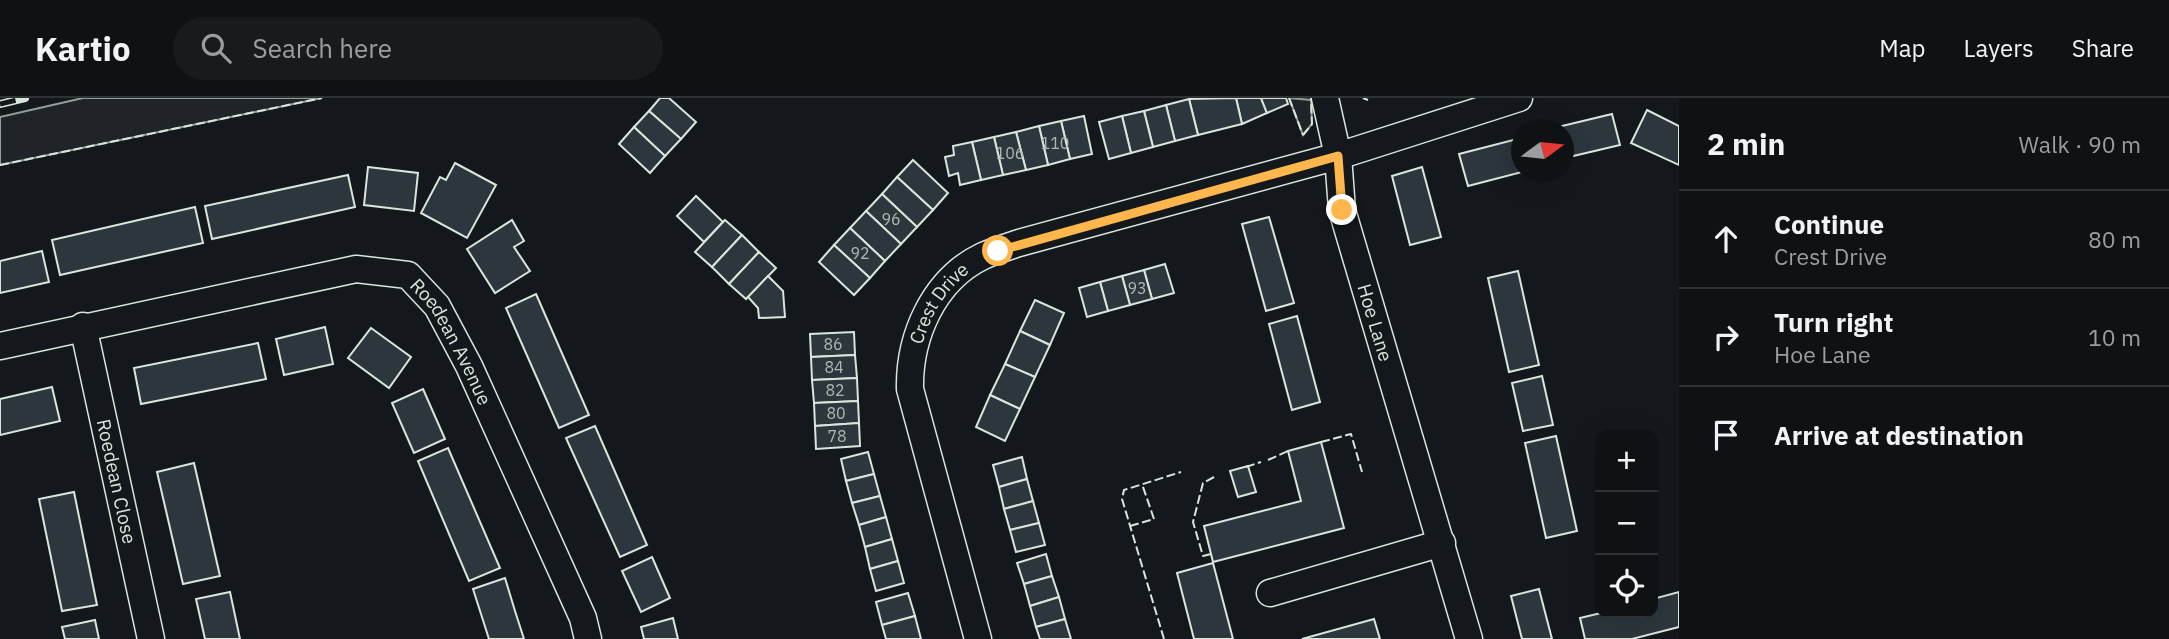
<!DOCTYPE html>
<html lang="en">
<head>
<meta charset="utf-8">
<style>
  body { margin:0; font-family:"IBM Plex Sans",sans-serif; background:#181b1e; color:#f1f3f6 }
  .controls { position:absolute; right:21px; bottom:21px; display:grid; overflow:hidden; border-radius:14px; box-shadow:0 7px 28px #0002 }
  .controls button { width:63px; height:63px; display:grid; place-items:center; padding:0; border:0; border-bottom:2px solid #2f3234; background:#0f1215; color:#f1f3f6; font:35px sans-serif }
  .compass { position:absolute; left:1511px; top:21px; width:63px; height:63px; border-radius:50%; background:#0f1215; box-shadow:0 7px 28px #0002; rotate:75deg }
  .stop { position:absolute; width:21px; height:21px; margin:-16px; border:5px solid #ffb74d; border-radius:50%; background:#fff }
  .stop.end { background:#ffb74d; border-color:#fff; box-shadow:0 2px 7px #0008 }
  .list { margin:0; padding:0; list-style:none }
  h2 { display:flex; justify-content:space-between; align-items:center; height:91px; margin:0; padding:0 28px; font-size:30px }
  h2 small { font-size:23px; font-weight:400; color:#9b9ea0 }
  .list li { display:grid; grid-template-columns:46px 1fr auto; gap:21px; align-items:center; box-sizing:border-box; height:98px; padding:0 28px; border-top:2px solid #2f3234 }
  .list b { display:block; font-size:26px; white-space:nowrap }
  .list p { margin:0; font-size:23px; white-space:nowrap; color:#9b9ea0 }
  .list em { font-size:23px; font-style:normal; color:#9b9ea0 }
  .icon { flex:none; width:38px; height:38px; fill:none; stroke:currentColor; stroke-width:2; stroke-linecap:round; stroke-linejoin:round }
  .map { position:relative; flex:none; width:1679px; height:541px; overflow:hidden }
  header { display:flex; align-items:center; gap:42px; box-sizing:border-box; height:98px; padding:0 35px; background:#0f1215; border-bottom:2px solid #2f3234 }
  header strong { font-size:33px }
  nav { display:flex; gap:38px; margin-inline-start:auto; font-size:24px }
  .search { width:490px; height:63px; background:#181b1e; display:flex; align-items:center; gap:18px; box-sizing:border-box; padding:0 24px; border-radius:38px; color:#9b9ea0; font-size:26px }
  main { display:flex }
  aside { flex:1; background:#0f1215 }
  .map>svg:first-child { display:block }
  .green { fill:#202428; stroke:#939e99; stroke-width:2 }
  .building { fill:#2c363c; stroke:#d8e6dc; stroke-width:2 }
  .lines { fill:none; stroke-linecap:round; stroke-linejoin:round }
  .minor-casing { stroke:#d8e6dc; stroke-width:29 }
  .minor { stroke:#14181c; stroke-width:26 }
  .rail-casing { stroke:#d8e6dc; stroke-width:8 }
  .rail { stroke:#14181c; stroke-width:5; stroke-dasharray:16; stroke-linecap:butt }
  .fence { stroke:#d8e6dc; stroke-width:2; stroke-dasharray:9 3.5; stroke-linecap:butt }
  .route { stroke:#ffb74d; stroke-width:9 }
  .labels { text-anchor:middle; stroke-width:5; stroke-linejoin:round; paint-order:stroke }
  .number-label { font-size:16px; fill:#adbab4 }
  .street-label { font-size:19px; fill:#d8e6dc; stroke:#14181c }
</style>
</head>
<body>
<header>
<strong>Kartio</strong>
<div class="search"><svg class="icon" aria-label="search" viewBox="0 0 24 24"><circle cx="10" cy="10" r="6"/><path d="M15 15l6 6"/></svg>Search here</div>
<nav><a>Map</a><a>Layers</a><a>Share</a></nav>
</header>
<main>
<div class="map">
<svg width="1679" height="541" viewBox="0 0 1679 541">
  <rect width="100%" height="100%" fill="#14181c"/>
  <g class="green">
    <polygon points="83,0 322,0 0,67 0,19"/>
    <polygon points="1289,0 1311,2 1312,26 1303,37"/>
  </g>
  <g class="building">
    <polygon points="660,0 669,0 696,24 681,41 649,13"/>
    <polygon points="1236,0 1261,0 1267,15 1242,26"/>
    <polygon points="1236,0 1242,26 1198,37 1189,1"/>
    <polygon points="1261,0 1286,0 1288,6 1267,15"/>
    <polygon points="1189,1 1198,37 1175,43 1166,7"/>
    <polygon points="1166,7 1175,43 1153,49 1144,13"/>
    <polygon points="1647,12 1679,28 1679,67 1631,45"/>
    <polygon points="649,13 681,41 665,58 634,29"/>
    <polygon points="1144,13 1153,49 1131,55 1122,18"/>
    <polygon points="1612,16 1620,47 1569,59 1562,28"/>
    <polygon points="1084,18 1092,56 1070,61 1061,23"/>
    <polygon points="1122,18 1131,55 1109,61 1099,24"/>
    <polygon points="1061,23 1070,61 1048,67 1039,28"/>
    <polygon points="1039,28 1048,67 1026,72 1016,34"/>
    <polygon points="634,29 665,58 650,75 619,46"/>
    <polygon points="1016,34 1026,72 1003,77 994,39"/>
    <polygon points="994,39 1003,77 981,82 972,44"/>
    <polygon points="1521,40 1522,74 1468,88 1459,56"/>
    <polygon points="972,44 981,82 960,87 958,75 949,78 945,59 954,57 953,48"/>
    <polygon points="913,62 948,95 933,112 897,79"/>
    <polygon points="455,65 496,87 467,140 421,115 440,79 446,82"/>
    <polygon points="368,69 418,75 414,113 364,107"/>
    <polygon points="1422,69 1441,139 1410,147 1392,78"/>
    <polygon points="348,77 355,109 212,141 205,108"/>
    <polygon points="897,79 933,112 917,129 882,96"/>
    <polygon points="882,96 917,129 901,146 866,113"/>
    <polygon points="696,98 723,124 704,144 677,118"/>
    <polygon points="195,109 203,145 60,177 52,142"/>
    <polygon points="866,113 901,146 885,163 850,130"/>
    <polygon points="1269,119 1294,205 1266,213 1242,126"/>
    <polygon points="512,122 524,143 514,149 530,173 495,195 467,151"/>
    <polygon points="725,122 742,137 712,169 695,154"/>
    <polygon points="850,130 885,163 870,180 834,147"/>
    <polygon points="742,137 759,154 729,186 712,169"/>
    <polygon points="834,147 870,180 854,197 819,164"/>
    <polygon points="42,153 49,184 0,195 0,163"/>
    <polygon points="759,154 776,170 746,201 729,186"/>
    <polygon points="1165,166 1174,195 1152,201 1144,172"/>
    <polygon points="1144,172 1152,201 1130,207 1122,178"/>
    <polygon points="1518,173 1539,267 1509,274 1488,180"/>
    <polygon points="768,178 783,193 785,219 759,220 758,210 748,199"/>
    <polygon points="1122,178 1130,207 1108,213 1100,184"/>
    <polygon points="1100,184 1108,213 1087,219 1079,190"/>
    <polygon points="536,196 589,317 559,330 506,210"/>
    <polygon points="1035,202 1064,215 1050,247 1020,233"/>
    <polygon points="1297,218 1320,304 1292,312 1269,226"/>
    <polygon points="325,229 333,266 284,277 276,241"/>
    <polygon points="371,230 411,259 389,290 348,260"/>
    <polygon points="1020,233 1050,247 1035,279 1005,266"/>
    <polygon points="854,234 855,257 811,259 810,236"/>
    <polygon points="258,245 266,281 141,306 134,270"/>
    <polygon points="855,257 857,280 812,282 811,259"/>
    <polygon points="1005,266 1035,279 1020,311 990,297"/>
    <polygon points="1542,278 1553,327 1523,333 1512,285"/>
    <polygon points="857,280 858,303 814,305 812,282"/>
    <polygon points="52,289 60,323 0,337 0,301"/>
    <polygon points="423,291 445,341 414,355 392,305"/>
    <polygon points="990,297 1020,311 1005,343 976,329"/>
    <polygon points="858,303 859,325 815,328 814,305"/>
    <polygon points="859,325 860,348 816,351 815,328"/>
    <polygon points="595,328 647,447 620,459 566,340"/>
    <polygon points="1556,338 1577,433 1546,440 1525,345"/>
    <polygon points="1321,344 1344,430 1213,464 1204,428 1301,403 1288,353"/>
    <polygon points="448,350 500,470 469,483 418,363"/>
    <polygon points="868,354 874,376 846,383 841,361"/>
    <polygon points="1022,359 1027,381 999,389 993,367"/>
    <polygon points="194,365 220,478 183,486 157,374"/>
    <polygon points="1248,368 1256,394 1238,399 1230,373"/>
    <polygon points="874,376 880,398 852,405 846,383"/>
    <polygon points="1027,381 1033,403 1004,411 999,389"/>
    <polygon points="74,394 97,507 62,513 39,401"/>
    <polygon points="880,398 886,419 859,427 852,405"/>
    <polygon points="1033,403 1039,425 1010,432 1004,411"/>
    <polygon points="886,419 892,441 865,449 859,427"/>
    <polygon points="1039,425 1045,447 1016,454 1010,432"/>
    <polygon points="892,441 898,463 870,471 865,449"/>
    <polygon points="1046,456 1052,478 1024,486 1017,465"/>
    <polygon points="652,459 670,500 641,514 622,473"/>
    <polygon points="898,463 904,485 876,493 870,471"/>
    <polygon points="1213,465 1233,541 1194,541 1177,475"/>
    <polygon points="1052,478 1059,499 1030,508 1024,486"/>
    <polygon points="505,480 515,513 524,541 489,541 473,491"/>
    <polygon points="1539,491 1552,541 1522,541 1511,498"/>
    <polygon points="230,494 240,541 205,541 196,501"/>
    <polygon points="1679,494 1679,529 1632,541 1585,541 1580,520 1601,515 1653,515 1653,501"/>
    <polygon points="908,495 915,518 882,527 876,504"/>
    <polygon points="1059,499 1065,521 1036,529 1030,508"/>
    <polygon points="915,518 921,541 886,541 882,527"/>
    <polygon points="673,520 678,541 644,541 641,529"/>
    <polygon points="1065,521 1071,541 1040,541 1036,529"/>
    <polygon points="1374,521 1380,541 1302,541"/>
    <polygon points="95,522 99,541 65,541 62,529"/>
  </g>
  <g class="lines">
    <defs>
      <g id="minor">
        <path id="s1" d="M1325,0L1338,58L1342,112L1469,541"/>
        <path id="s2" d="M83,228L151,541"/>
        <path id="s3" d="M0,248L356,171L408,177L437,208L469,268L583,520L588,541"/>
        <polyline points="1270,495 1442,445"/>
        <path id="s4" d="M978,541L910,291C909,239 933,182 983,158C994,153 1007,149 1019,145L1338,58L1519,0"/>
      </g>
    </defs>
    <use href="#minor" class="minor-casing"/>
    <use href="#minor" class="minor"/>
    <defs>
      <polyline id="rail" points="0,6 25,0"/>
    </defs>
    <use href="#rail" class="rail-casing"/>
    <use href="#rail" class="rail"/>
    <g class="fence">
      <polyline points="1289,0 1303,37"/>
      <polyline points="1363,0 1368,2"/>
      <polyline points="1303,37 1312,26 1311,0"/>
      <polyline points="0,67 322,0"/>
      <polyline points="1321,344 1351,336 1362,374"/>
      <polyline points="1268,362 1288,353"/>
      <polyline points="1246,369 1261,364"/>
      <polyline points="1130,428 1154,421 1142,386"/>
      <polyline points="1211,456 1203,458 1193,424 1203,385 1214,379"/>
      <polyline points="1164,541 1122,401 1124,392 1181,374"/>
    </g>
  </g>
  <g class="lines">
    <polyline class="route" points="998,153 1338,58 1342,112"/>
  </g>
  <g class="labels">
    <g class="number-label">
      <text x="1055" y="51">110</text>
      <text x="1010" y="61">106</text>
      <text x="891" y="127">96</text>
      <text x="860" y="161">92</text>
      <text x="1137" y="196">93</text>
      <text x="833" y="252">86</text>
      <text x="834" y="275">84</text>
      <text x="835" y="298">82</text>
      <text x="836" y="321">80</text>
      <text x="837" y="344">78</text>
    </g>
    <g class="street-label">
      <text dy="7" stroke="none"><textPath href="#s4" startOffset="352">Crest Drive</textPath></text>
      <text dy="7" stroke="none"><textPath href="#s1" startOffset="231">Hoe Lane</textPath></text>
      <text dy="7" stroke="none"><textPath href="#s3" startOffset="497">Roedean Avenue</textPath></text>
      <text dy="7" stroke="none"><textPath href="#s2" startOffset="159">Roedean Close</textPath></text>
    </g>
  </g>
</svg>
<div class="controls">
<button>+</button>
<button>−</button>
<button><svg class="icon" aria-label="locate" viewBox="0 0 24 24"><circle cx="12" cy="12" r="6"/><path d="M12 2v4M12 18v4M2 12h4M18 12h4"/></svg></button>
</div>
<svg class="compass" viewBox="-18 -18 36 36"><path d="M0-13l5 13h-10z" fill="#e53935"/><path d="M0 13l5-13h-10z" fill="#9b9ea0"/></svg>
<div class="stop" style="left:998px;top:153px"></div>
<div class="stop end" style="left:1342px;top:112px"></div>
</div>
<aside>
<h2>2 min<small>Walk · 90 m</small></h2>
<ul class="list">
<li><svg class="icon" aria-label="ahead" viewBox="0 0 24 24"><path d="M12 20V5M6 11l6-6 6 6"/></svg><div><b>Continue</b><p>Crest Drive</p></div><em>80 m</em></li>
<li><svg class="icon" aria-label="right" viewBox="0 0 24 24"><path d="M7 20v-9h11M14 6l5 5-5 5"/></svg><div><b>Turn right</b><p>Hoe Lane</p></div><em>10 m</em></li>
<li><svg class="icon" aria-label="arrive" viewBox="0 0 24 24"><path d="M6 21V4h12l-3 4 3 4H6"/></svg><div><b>Arrive at destination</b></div></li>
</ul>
</aside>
</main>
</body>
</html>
